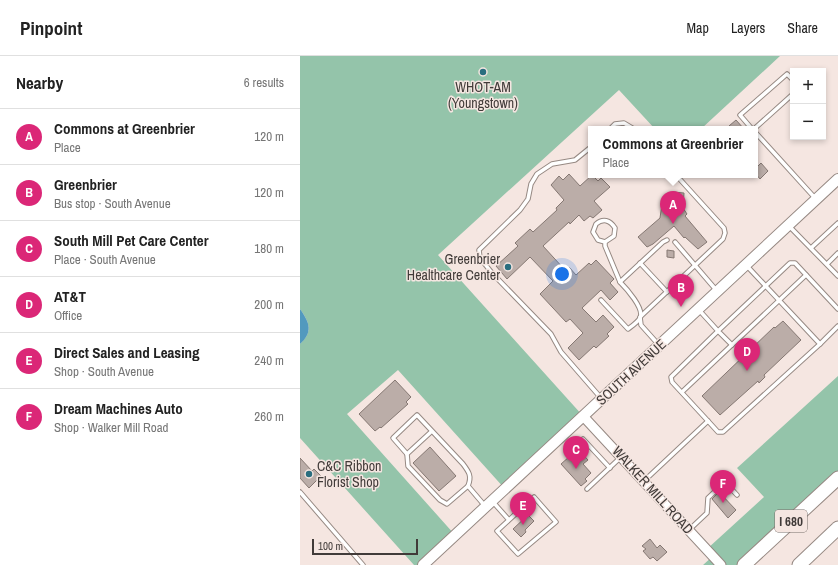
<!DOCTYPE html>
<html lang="en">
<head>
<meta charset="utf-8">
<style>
  body { margin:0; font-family:"Archivo Narrow",sans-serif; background:#f2f2f2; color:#222 }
  .controls { position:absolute; right:12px; top:12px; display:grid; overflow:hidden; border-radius:0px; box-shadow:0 2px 6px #0003 }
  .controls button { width:36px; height:36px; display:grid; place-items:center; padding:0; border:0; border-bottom:1px solid #e0e0e0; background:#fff; color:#222; font:20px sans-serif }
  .scale { position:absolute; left:12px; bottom:10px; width:106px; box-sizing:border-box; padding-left:4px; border:2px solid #413b39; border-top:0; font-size:11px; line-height:14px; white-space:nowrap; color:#413b39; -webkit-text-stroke:3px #f5e6e1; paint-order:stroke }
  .you { position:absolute; left:262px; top:218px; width:14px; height:14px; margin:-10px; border:3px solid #fff; border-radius:50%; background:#1a73e8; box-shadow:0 0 0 6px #1a73e833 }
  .badge { display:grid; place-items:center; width:26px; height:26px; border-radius:50%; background:#db2777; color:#fff; font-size:13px; font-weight:700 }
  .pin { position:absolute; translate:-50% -33px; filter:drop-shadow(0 1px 2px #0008) }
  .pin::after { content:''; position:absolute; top:21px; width:14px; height:12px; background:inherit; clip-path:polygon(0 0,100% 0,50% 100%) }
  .popup { position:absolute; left:288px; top:70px; width:170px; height:52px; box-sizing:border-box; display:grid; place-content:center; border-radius:0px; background:#fff; filter:drop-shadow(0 1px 3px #0005); font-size:13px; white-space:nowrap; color:#767676 }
  .popup b { font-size:15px; color:#222 }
  .popup::after { content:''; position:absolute; left:50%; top:100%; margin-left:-8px; border:8px solid transparent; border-top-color:#fff }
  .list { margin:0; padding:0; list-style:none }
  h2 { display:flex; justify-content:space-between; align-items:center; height:52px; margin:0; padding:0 16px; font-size:17px }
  h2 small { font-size:13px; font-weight:400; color:#767676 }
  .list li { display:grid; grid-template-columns:26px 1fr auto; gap:12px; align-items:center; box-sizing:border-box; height:56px; padding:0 16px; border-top:1px solid #e0e0e0 }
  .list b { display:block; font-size:15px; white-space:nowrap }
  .list p { margin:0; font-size:13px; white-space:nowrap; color:#767676 }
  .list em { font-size:13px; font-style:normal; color:#767676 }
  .map { position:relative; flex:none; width:538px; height:509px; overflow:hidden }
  header { display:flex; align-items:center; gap:24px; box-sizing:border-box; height:56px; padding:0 20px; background:#fff; border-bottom:1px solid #e0e0e0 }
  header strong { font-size:19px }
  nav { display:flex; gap:22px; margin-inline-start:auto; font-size:14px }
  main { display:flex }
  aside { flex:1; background:#fff }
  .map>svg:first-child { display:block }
  .green { fill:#94c4aa }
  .water { fill:#5299be }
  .building { fill:#bbada8; stroke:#857873 }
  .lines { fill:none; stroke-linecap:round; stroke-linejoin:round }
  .service-casing { stroke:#968983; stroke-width:5.5 }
  .tertiary-casing { stroke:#968983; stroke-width:11 }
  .secondary-casing { stroke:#968983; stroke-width:12 }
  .motorway-casing { stroke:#968983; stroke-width:15 }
  .service { stroke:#fff; stroke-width:3.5 }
  .tertiary { stroke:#fff; stroke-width:9 }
  .secondary { stroke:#fff; stroke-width:10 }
  .motorway { stroke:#fff; stroke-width:13 }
  .poi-dot { fill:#2a6e7f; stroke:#f5e6e1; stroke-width:1.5 }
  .labels { text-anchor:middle; stroke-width:3; stroke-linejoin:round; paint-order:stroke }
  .shield { fill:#f5e6e1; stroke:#776e6b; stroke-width:1 }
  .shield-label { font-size:13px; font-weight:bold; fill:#413b39 }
  .poi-label { font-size:14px; fill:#413b39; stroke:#f5e6e1 }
  .street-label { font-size:14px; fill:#413b39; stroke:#f5e6e1 }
</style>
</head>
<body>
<header>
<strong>Pinpoint</strong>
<nav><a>Map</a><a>Layers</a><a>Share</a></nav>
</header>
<main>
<aside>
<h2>Nearby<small>6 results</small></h2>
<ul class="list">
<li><span class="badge">A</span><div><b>Commons at Greenbrier</b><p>Place</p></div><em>120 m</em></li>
<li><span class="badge">B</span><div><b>Greenbrier</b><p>Bus stop · South Avenue</p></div><em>120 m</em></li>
<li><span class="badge">C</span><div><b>South Mill Pet Care Center</b><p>Place · South Avenue</p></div><em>180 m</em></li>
<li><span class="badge">D</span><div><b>AT&amp;T</b><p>Office</p></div><em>200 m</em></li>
<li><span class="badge">E</span><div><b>Direct Sales and Leasing</b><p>Shop · South Avenue</p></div><em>240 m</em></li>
<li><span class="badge">F</span><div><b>Dream Machines Auto</b><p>Shop · Walker Mill Road</p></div><em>260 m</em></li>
</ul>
</aside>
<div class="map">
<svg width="538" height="509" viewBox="0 0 538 509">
  <rect width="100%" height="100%" fill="#f5e6e1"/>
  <g class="green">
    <path d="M0,0H480L401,73H355L319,34L138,199L283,360L205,433L98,314L47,358L155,479L123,509H114L0,382V288C13,276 10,267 0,253Z"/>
    <polygon points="538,320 538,422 444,509 403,509 413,500 407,493 464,441 437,412"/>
  </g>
  <path class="water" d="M0,253C10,267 13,276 0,288Z"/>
  <g class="building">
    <polygon points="436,64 444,73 432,73 429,70"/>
    <polygon points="461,107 468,115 460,123 455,117 455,113"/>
    <polygon points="269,118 280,130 292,119 298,125 301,122 310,131 294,145 302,154 293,162 290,160 284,165 279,159 270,168 269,166 243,190 265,214 269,211 276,219 289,207 291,209 296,204 314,223 310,227 318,236 310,244 301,234 282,252 296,266 303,259 314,271 307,278 309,280 296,292 294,290 279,304 268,292 283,277 270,263 266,266 240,238 253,225 230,201 207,223 196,210 218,190 215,187 230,173 233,176 257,154 256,152 264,144 251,129 259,120 263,124"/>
    <polygon points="373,136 384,137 383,152 387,158 385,160 407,186 398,193 385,181 384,182 374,170 353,188 347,191 338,181 360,162 363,141 372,141"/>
    <polygon points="367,194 374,195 374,202 367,201"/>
    <polygon points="483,265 501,284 464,319 465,321 459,327 458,325 420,359 402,340 474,271 475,272"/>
    <polygon points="95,324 111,341 106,346 108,348 81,372 80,371 75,375 59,358"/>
    <polygon points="130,391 156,420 139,435 113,407"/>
    <polygon points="278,393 288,404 283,408 291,417 285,423 287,425 281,430 261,408"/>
    <polygon points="0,402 12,415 14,413 21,420 9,432 0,422"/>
    <polygon points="419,436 436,454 428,462 412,443"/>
    <polygon points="228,459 234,465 225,474 226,476 221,481 213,473"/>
    <polygon points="350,483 357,492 360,489 367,496 357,505 353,501 350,503 343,495 346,493 342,490"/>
  </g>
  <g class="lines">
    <defs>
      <g id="service">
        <polyline points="310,73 315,68 324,67 334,73"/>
        <polyline points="452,73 440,59 487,18 493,24"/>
        <polyline points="454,73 493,38"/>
        <polyline points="455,76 515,142"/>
        <polyline points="291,91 275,104 252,108 237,118 231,128 228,143 220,154 179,194 180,202 192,217 251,278 261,296 301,342"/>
        <polyline points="489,170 538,220"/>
        <path d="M305,186L298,184L293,176L296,168C303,162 310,164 315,172L314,180L305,186V190L320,226"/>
        <polyline points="375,186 417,235"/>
        <polyline points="511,192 538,167"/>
        <polyline points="340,207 367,236"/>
        <polyline points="527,208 538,197"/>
        <path d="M301,244L328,273C332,270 338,266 340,262C345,253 326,232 320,226L363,186L367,184"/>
        <polyline points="399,254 418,275 371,321 372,326 408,365"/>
        <polyline points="358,288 341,269 340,261 423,183 425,177 424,172 376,119"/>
        <polyline points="520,288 538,270"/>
        <polyline points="432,289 418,275 490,207 495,207 538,253"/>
        <polyline points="382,336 506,219"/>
        <path d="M132,375L107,398L93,382L117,359L163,408C169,416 172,420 168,430L185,450"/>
        <polyline points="283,383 310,412"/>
        <polyline points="107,398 108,410 140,444 147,448 168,430"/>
        <polyline points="344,425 408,365 418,376 423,376 520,288 446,209"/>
        <polyline points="287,433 321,401"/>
        <polyline points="0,436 63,509"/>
        <polyline points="193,446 209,464 197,475 218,498 256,466 234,441 209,464"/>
        <polyline points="390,473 407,457 408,442 425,426 437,439"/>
      </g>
      <polyline id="tertiary" points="283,360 421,509"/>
      <polyline id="secondary" points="123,509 538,123"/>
      <g id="motorway">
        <polyline points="444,509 538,422"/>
        <polyline points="499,509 538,472"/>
      </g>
    </defs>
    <use href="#service" class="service-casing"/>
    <use href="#tertiary" class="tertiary-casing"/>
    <use href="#secondary" class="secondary-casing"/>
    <use href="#motorway" class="motorway-casing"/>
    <use href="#service" class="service"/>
    <use href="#tertiary" class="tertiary"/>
    <use href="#secondary" class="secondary"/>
    <use href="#motorway" class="motorway"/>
  </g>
  <g class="poi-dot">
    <circle cx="183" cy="16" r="4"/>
    <circle cx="208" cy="211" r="4"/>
    <circle cx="9" cy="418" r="4"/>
  </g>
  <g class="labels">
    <rect class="shield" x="475" y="454" width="32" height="22" rx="3"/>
    <g class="shield-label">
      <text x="491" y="470">I 680</text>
    </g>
    <g class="poi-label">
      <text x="183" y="36">WHOT-AM<tspan x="183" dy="16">(Youngstown)</tspan></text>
      <text x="200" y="208" text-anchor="end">Greenbrier<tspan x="200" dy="16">Healthcare Center</tspan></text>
      <text x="17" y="415" text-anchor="start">C&amp;C Ribbon<tspan x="17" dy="16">Florist Shop</tspan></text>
    </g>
    <g class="street-label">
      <text transform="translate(331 316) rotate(-43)" y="5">SOUTH AVENUE</text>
      <text transform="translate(353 434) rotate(48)" y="5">WALKER MILL ROAD</text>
    </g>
  </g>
</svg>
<div class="controls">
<button>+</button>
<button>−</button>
</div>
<div class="scale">100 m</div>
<div class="you"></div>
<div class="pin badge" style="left:373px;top:168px">A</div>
<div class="popup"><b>Commons at Greenbrier</b>Place</div>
<div class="pin badge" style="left:381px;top:251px">B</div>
<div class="pin badge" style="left:276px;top:413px">C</div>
<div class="pin badge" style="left:447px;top:315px">D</div>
<div class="pin badge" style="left:223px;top:469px">E</div>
<div class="pin badge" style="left:423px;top:447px">F</div>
</div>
</main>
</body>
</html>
